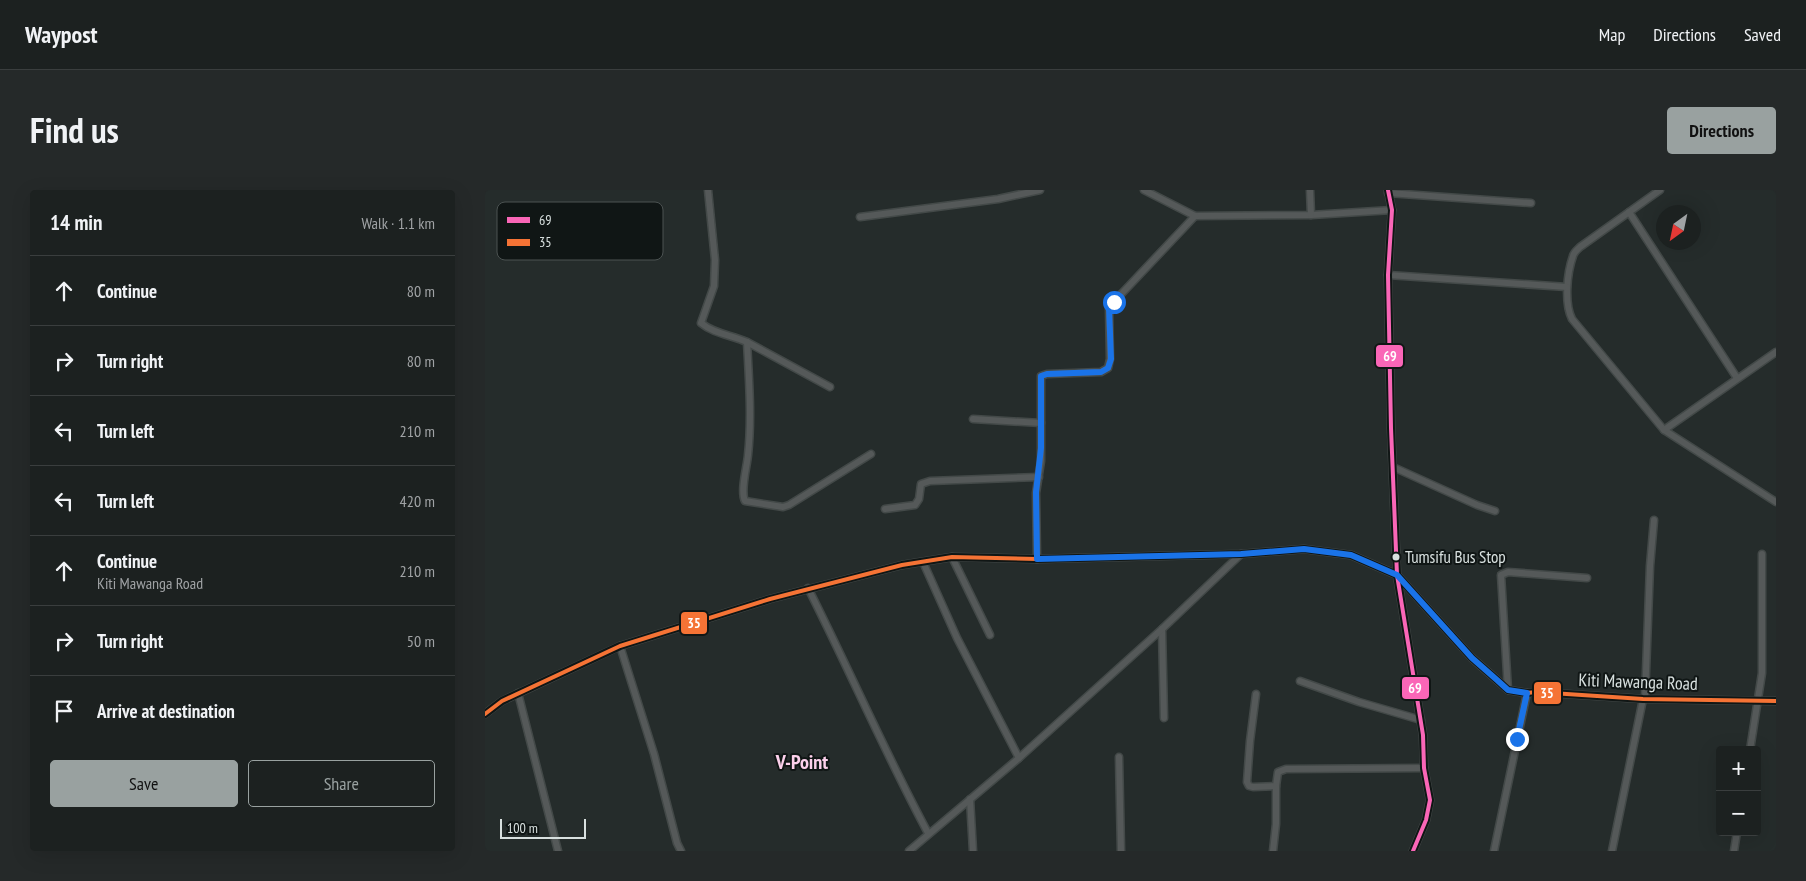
<!DOCTYPE html>
<html lang="en">
<head>
<meta charset="utf-8">
<style>
  body { margin:0; font-family:"PT Sans Narrow",sans-serif; background:#252929; color:#f1f3f6 }
  .controls { position:absolute; right:15px; bottom:15px; display:grid; overflow:hidden; border-radius:5px; box-shadow:0 5px 20px #0002 }
  .controls button { width:45px; height:45px; display:grid; place-items:center; padding:0; border:0; border-bottom:1px solid #3a3e3e; background:#1c2120; color:#f1f3f6; font:25px sans-serif }
  .compass { position:absolute; left:1171px; top:15px; width:45px; height:45px; border-radius:50%; background:#1c2120; box-shadow:0 5px 20px #0002; rotate:213deg }
  .scale { position:absolute; left:15px; bottom:12px; width:86px; box-sizing:border-box; padding-left:5px; border:2px solid #d8e0df; border-top:0; font-size:14px; line-height:18px; white-space:nowrap; color:#d8e0df; -webkit-text-stroke:4px #101615; paint-order:stroke }
  .stop { position:absolute; width:15px; height:15px; margin:-11px; border:4px solid #1a73e8; border-radius:50%; background:#fff }
  .stop.end { background:#1a73e8; border-color:#fff; box-shadow:0 1px 5px #0008 }
  .list { margin:0; padding:0; list-style:none }
  h2 { display:flex; justify-content:space-between; align-items:center; height:65px; margin:0; padding:0 20px; font-size:21px }
  h2 small { font-size:16px; font-weight:400; color:#a0a3a5 }
  .list li { display:grid; grid-template-columns:32px 1fr auto; gap:15px; align-items:center; box-sizing:border-box; height:70px; padding:0 20px; border-top:1px solid #3a3e3e }
  .list b { display:block; font-size:19px; white-space:nowrap }
  .list p { margin:0; font-size:16px; white-space:nowrap; color:#a0a3a5 }
  .list em { font-size:16px; font-style:normal; color:#a0a3a5 }
  .actions { display:flex; gap:10px; padding:15px 20px }
  .actions a { flex:1; padding:11px 0; border:1px solid #99a1a0; border-radius:5px; text-align:center; font-size:18px; color:#99a1a0 }
  .actions .main { background:#99a1a0; color:#111 }
  .icon { flex:none; width:28px; height:28px; fill:none; stroke:currentColor; stroke-width:2; stroke-linecap:round; stroke-linejoin:round }
  .map { position:relative; flex:none; width:1291px; height:661px; overflow:hidden; border-radius:5px }
  header { display:flex; align-items:center; gap:30px; box-sizing:border-box; height:70px; padding:0 25px; background:#1c2120; border-bottom:1px solid #3a3e3e }
  header strong { font-size:24px }
  nav { display:flex; gap:28px; margin-inline-start:auto; font-size:18px }
  .intro { display:flex; align-items:center; justify-content:space-between; box-sizing:border-box; height:120px; padding:0 30px }
  h1 { margin:0; font-size:35px }
  .button { padding:12px 22px; border-radius:5px; background:#99a1a0; color:#111; font-size:18px; font-weight:700 }
  main { display:flex; gap:30px; padding:0 30px }
  aside { flex:1; background:#1c2120; border-radius:5px; box-shadow:0 5px 20px #0002 }
  .map>svg:first-child { display:block }
  .lines { fill:none; stroke-linecap:round; stroke-linejoin:round }
  .minor-casing { stroke:#434948; stroke-width:9 }
  .minor { stroke:#555959; stroke-width:6 }
  .bus-1-casing { stroke:#101615; stroke-width:8 }
  .bus-2-casing { stroke:#101615; stroke-width:8 }
  .bus-1 { stroke:#fa66b7; stroke-width:4 }
  .bus-2 { stroke:#f57335; stroke-width:4 }
  .route { stroke:#1a73e8; stroke-width:6 }
  .bus-dot { fill:#d8e0df; stroke:#101615; stroke-width:2 }
  .labels { text-anchor:middle; stroke-width:4; stroke-linejoin:round; paint-order:stroke }
  .bus-label { font-size:17px; fill:#d8e0df; stroke:#101615; text-anchor:start }
  .street-label { font-size:18px; fill:#d8e0df; stroke:#101615 }
  .quarter-label { font-size:20px; font-weight:bold; fill:#fcd0eb; stroke:#101615 }
  .key { fill:#101615; stroke:#4c5352; stroke-width:1 }
  .key-label { font-size:14px; fill:#d8e0df }
  .line-badge { stroke:#101615; stroke-width:2 }
  .badge-label { font-size:14px; text-anchor:middle; font-weight:bold; fill:#fff }
</style>
</head>
<body>
<header>
<strong>Waypost</strong>
<nav><a>Map</a><a>Directions</a><a>Saved</a></nav>
</header>
<div class="intro"><h1>Find us</h1><a class="button">Directions</a></div>
<main>
<aside>
<h2>14 min<small>Walk · 1.1 km</small></h2>
<ul class="list">
<li><svg class="icon" aria-label="ahead" viewBox="0 0 24 24"><path d="M12 20V5M6 11l6-6 6 6"/></svg><div><b>Continue</b></div><em>80 m</em></li>
<li><svg class="icon" aria-label="right" viewBox="0 0 24 24"><path d="M7 20v-9h11M14 6l5 5-5 5"/></svg><div><b>Turn right</b></div><em>80 m</em></li>
<li><svg class="icon" aria-label="left" viewBox="0 0 24 24"><path d="M17 20v-9H6M10 6l-5 5 5 5"/></svg><div><b>Turn left</b></div><em>210 m</em></li>
<li><svg class="icon" aria-label="left" viewBox="0 0 24 24"><path d="M17 20v-9H6M10 6l-5 5 5 5"/></svg><div><b>Turn left</b></div><em>420 m</em></li>
<li><svg class="icon" aria-label="ahead" viewBox="0 0 24 24"><path d="M12 20V5M6 11l6-6 6 6"/></svg><div><b>Continue</b><p>Kiti Mawanga Road</p></div><em>210 m</em></li>
<li><svg class="icon" aria-label="right" viewBox="0 0 24 24"><path d="M7 20v-9h11M14 6l5 5-5 5"/></svg><div><b>Turn right</b></div><em>50 m</em></li>
<li><svg class="icon" aria-label="arrive" viewBox="0 0 24 24"><path d="M6 21V4h12l-3 4 3 4H6"/></svg><div><b>Arrive at destination</b></div></li>
</ul>
<div class="actions"><a class="main">Save</a><a>Share</a></div>
</aside>
<div class="map">
<svg width="1291" height="661" viewBox="0 0 1291 661">
  <rect width="100%" height="100%" fill="#252c2b"/>
  <g class="lines">
    <defs>
      <g id="minor">
        <path d="M223,0L230,70L229,96L216,133C229,144 247,145 262,152L345,197"/>
        <polyline points="659,0 710,26 826,25 907,20"/>
        <polyline points="825,0 826,25"/>
        <polyline points="903,0 907,20 903,85 906,238 912,385 938,545 939,578 945,610 941,630 928,661"/>
        <path d="M1175,0L1095,57C1092,60 1089,62 1088,66C1082,83 1079,113 1087,129L1179,240L1291,312"/>
        <polyline points="903,3 1046,13"/>
        <polyline points="1144,22 1252,188"/>
        <polyline points="375,27 513,9 555,0"/>
        <polyline points="903,85 1082,97"/>
        <path d="M262,152C264,190 267,228 263,265C262,277 255,301 260,311L298,317L304,315L386,264"/>
        <polyline points="488,229 556,233 556,271 551,303 552,369"/>
        <polyline points="556,233 556,186 562,184 616,182 623,178 625,169 624,117 710,26"/>
        <polyline points="1179,240 1291,162"/>
        <polyline points="908,277 992,315 1010,321"/>
        <polyline points="400,319 430,315 434,309 436,294 445,291 554,287"/>
        <polyline points="467,367 505,445"/>
        <polyline points="438,372 472,448 534,568"/>
        <path d="M323,398C364,479 400,563 443,643"/>
        <polyline points="677,439 679,528"/>
        <polyline points="135,456 169,564 192,653 196,661"/>
        <polyline points="815,491 874,512 936,530"/>
        <polyline points="1023,500 1016,385 1023,382 1102,388"/>
        <polyline points="33,503 73,661"/>
        <polyline points="771,504 765,551 762,592 764,596 768,597 791,596 793,582 801,579 939,578"/>
        <polyline points="1160,508 1165,376 1169,330"/>
        <polyline points="0,524 17,511 135,456 285,409 417,375 467,367 552,369 756,364 819,359 866,365 912,385 987,468 1012,490 1023,500 1042,503 1051,502 1158,509 1291,511"/>
        <polyline points="1265,560 1277,483 1277,364"/>
        <polyline points="634,567 636,661"/>
        <polyline points="485,609 488,661"/>
        <polyline points="424,661 534,568 677,439 756,364"/>
        <polyline points="788,661 791,634 791,596"/>
        <polyline points="1009,661 1042,503"/>
        <polyline points="1127,661 1158,509"/>
        <polyline points="1249,661 1252,642"/>
      </g>
    </defs>
    <use href="#minor" class="minor-casing"/>
    <use href="#minor" class="minor"/>
    <defs>
      <polyline id="bus-1" points="903,0 907,20 903,85 906,238 912,385 938,545 939,578 945,610 941,630 928,661"/>
      <polyline id="bus-2" points="0,524 17,511 135,456 285,409 417,375 467,367 552,369 756,364 819,359 866,365 912,385 987,468 1012,490 1023,500 1042,503 1051,502 1158,509 1291,511"/>
    </defs>
    <use href="#bus-1" class="bus-1-casing"/>
    <use href="#bus-2" class="bus-2-casing"/>
    <use href="#bus-1" class="bus-1"/>
    <use href="#bus-2" class="bus-2"/>
  </g>
  <g class="lines">
    <polyline class="route" points="629,112 624,117 626,169 623,178 616,182 562,184 556,186 556,258 551,302 552,369 756,364 819,359 866,365 912,385 987,468 1012,490 1023,500 1042,503 1032,549"/>
  </g>
  <circle class="bus-dot" cx="911" cy="367" r="4.5"/>
  <g class="labels">
    <g class="bus-label">
      <text x="920" y="373">Tumsifu Bus Stop</text>
    </g>
    <g class="street-label">
      <text transform="translate(1153 492) rotate(2)" y="6">Kiti Mawanga Road</text>
    </g>
    <g class="quarter-label">
      <text x="317" y="579">V-Point</text>
    </g>
  </g>
  <rect x="12" y="12" width="166" height="58" rx="8" class="key"/>
  <rect x="22" y="27" width="23" height="6" fill="#fa66b7"/>
  <rect x="22" y="49" width="23" height="7" fill="#f57335"/>
  <g class="key-label">
    <text x="54" y="35">69</text>
    <text x="54" y="57">35</text>
  </g>
  <g class="line-badge">
    <rect x="890" y="154" width="29" height="24" rx="5" fill="#fa66b7"/>
    <rect x="195" y="421" width="28" height="24" rx="5" fill="#f57335"/>
    <rect x="916" y="486" width="29" height="24" rx="5" fill="#fa66b7"/>
    <rect x="1048" y="491" width="29" height="24" rx="5" fill="#f57335"/>
  </g>
  <g class="badge-label">
    <text x="905" y="171">69</text>
    <text x="209" y="438">35</text>
    <text x="930" y="503">69</text>
    <text x="1062" y="508">35</text>
  </g>
</svg>
<div class="controls">
<button>+</button>
<button>−</button>
</div>
<svg class="compass" viewBox="-18 -18 36 36"><path d="M0-13l5 13h-10z" fill="#e53935"/><path d="M0 13l5-13h-10z" fill="#a0a3a5"/></svg>
<div class="scale">100 m</div>
<div class="stop" style="left:629px;top:112px"></div>
<div class="stop end" style="left:1032px;top:549px"></div>
</div>
</main>
</body>
</html>
